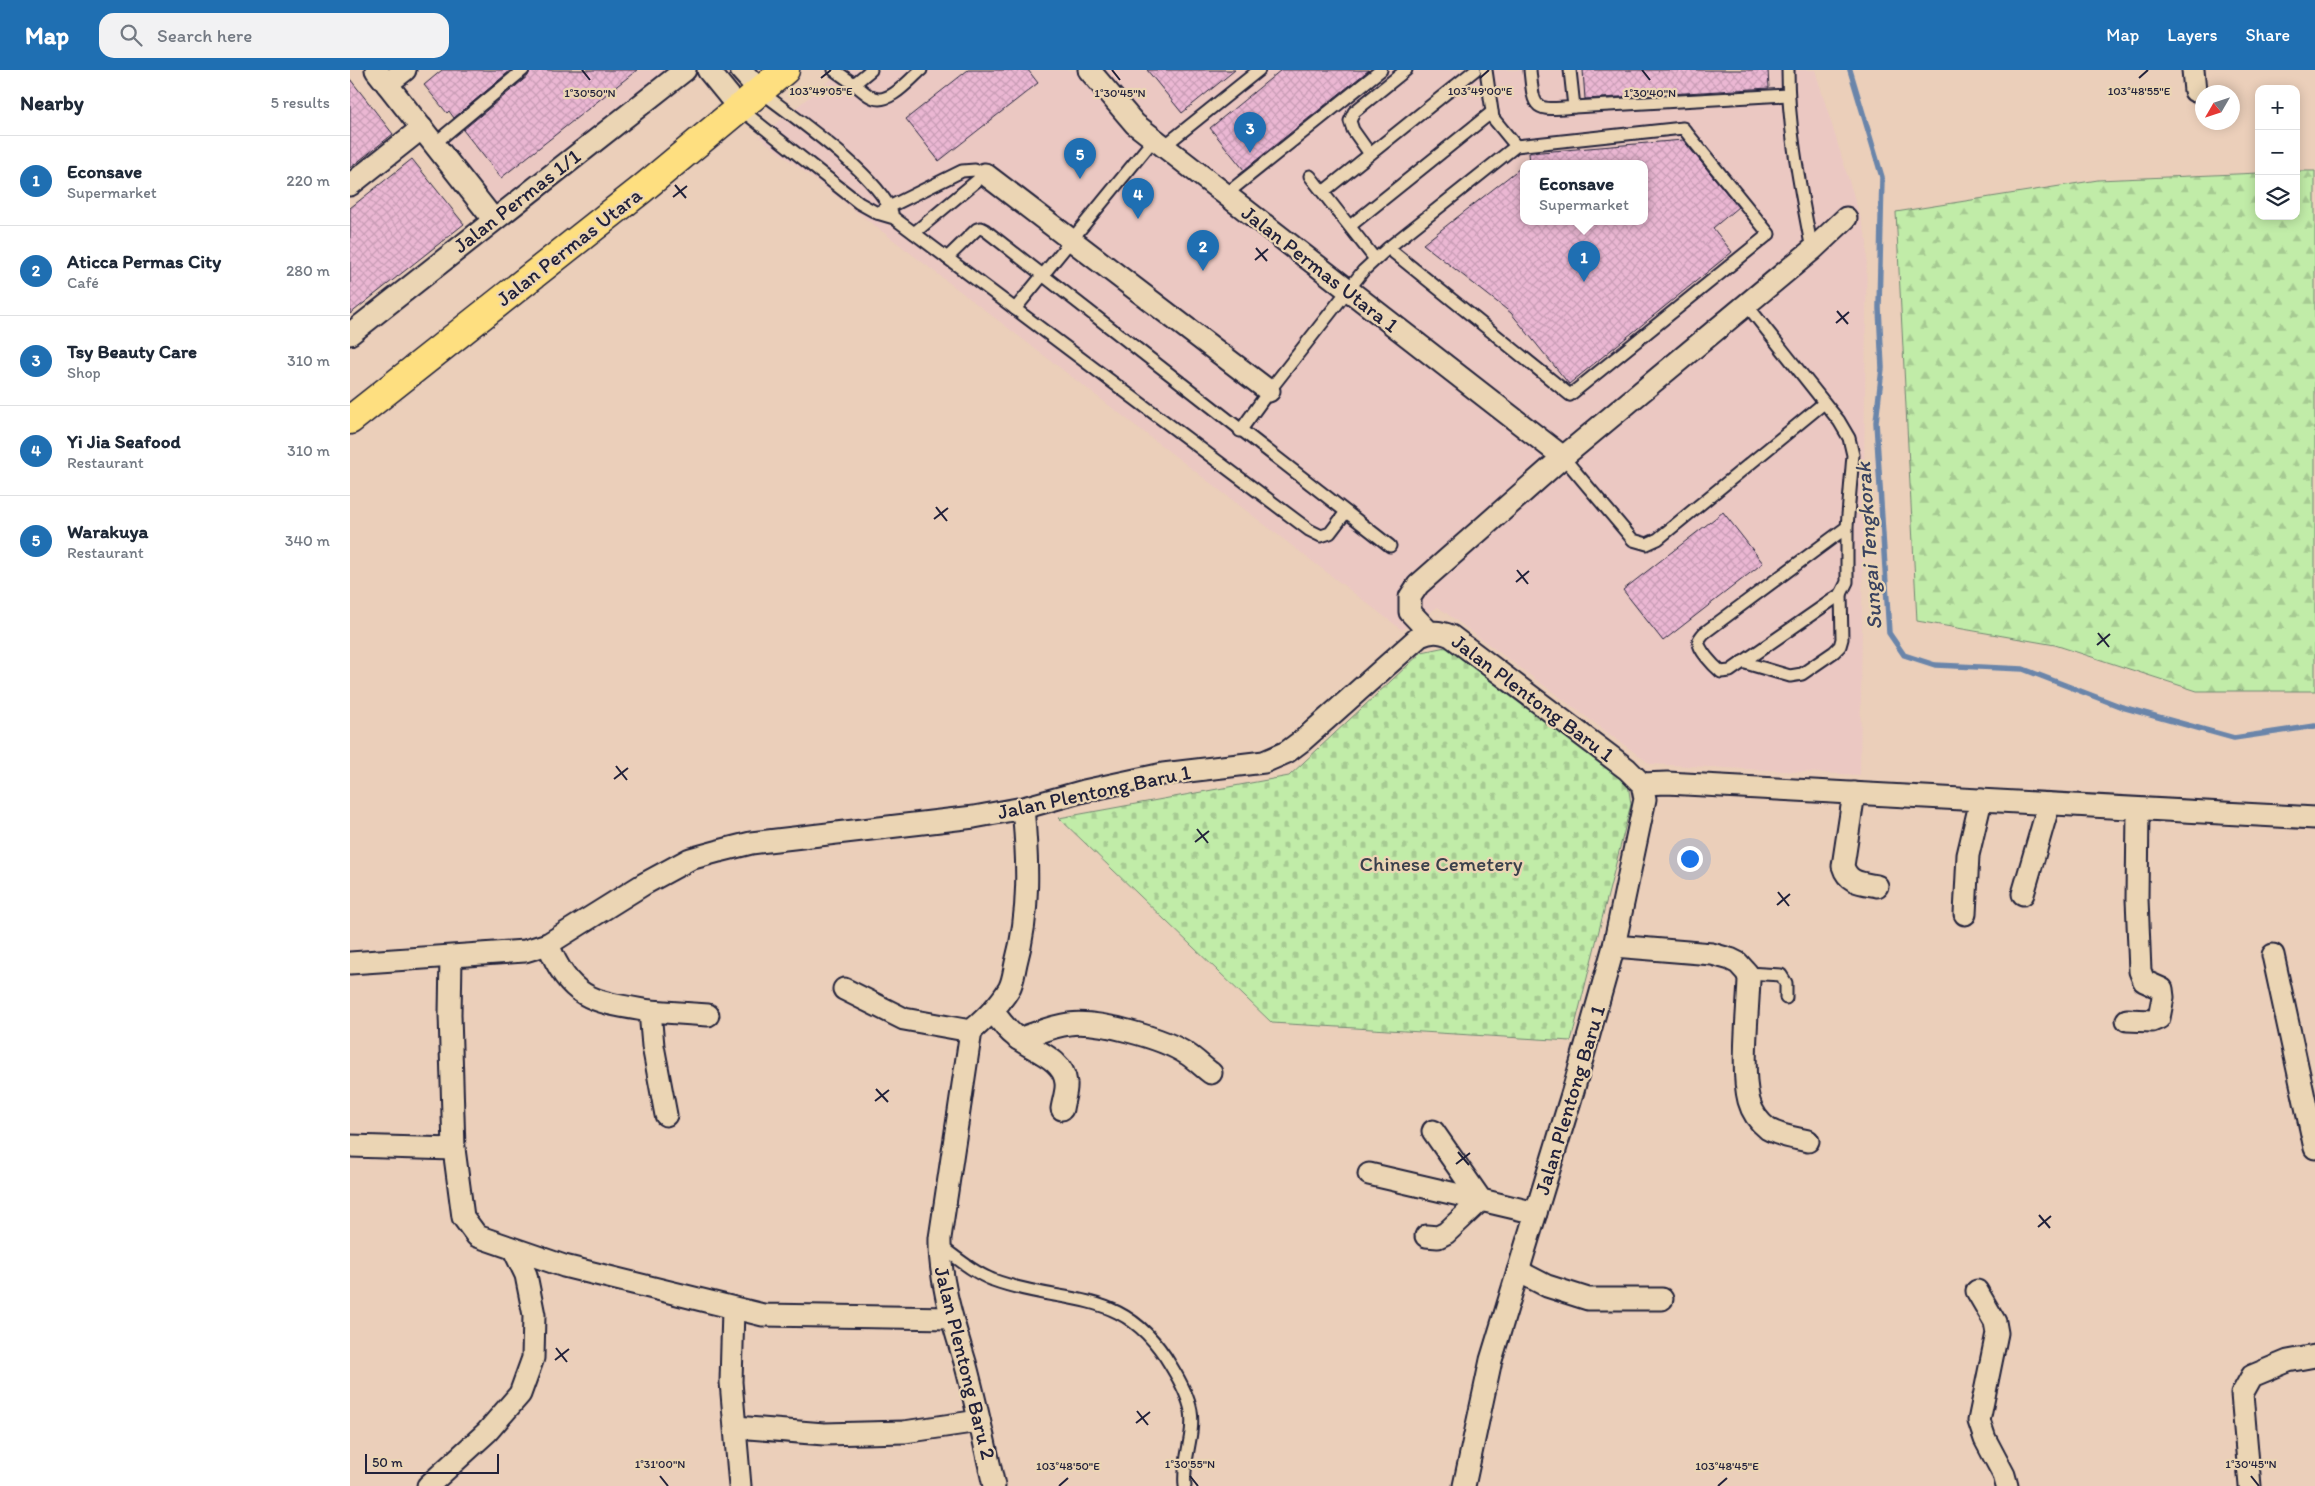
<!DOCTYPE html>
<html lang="en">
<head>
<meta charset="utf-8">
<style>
  body { margin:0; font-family:Itim,sans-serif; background:#f2f2f3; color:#1f2937 }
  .controls { position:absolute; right:15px; top:15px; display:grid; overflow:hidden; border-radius:10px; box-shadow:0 2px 12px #0003 }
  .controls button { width:45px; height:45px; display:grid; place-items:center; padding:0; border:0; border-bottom:1px solid #e0e1e3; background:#fff; color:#1f2937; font:25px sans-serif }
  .compass { position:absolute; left:1845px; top:15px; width:45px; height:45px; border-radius:50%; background:#fff; box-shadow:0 2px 12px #0003; rotate:231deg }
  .scale { position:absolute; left:15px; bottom:12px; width:134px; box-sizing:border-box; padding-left:5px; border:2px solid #22223b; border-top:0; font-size:14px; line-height:18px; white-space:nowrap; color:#22223b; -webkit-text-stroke:4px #ebd5b4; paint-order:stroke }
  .you { position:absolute; left:1339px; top:788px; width:18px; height:18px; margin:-12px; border:4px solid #fff; border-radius:50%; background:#1a73e8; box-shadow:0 0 0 8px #1a73e833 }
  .badge { display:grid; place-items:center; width:32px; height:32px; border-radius:50%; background:#1f6fb2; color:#fff; font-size:16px; font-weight:700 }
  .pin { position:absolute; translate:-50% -41px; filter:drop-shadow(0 1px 2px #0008) }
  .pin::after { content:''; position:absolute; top:26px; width:18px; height:15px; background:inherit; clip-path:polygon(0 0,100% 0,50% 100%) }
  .popup { position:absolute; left:1170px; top:90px; width:128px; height:65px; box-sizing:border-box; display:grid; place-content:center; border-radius:10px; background:#fff; filter:drop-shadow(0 1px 4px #0005); font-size:16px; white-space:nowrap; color:#747a83 }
  .popup b { font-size:19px; color:#1f2937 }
  .popup::after { content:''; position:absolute; left:50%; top:100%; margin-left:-10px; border:10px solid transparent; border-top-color:#fff }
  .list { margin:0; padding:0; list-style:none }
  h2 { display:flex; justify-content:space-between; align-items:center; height:65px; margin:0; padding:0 20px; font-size:21px }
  h2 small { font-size:16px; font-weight:400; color:#747a83 }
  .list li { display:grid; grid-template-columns:32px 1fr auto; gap:15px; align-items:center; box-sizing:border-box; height:90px; padding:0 20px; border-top:1px solid #e0e1e3 }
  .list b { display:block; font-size:19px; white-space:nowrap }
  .list p { margin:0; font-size:16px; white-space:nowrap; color:#747a83 }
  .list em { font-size:16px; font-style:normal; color:#747a83 }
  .icon { flex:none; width:28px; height:28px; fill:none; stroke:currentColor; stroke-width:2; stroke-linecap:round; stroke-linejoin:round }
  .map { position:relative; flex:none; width:1965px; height:1416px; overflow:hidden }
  header { display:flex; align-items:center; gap:30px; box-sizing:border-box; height:70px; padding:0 25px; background:#1f6fb2; color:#fff }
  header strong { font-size:24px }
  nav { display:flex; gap:28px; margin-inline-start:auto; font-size:18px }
  .search { width:350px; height:45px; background:#f2f2f3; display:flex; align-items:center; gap:12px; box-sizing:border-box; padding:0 18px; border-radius:15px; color:#747a83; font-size:19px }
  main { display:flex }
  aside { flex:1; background:#fff }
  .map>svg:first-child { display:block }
  .built { fill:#ebc8c2; fill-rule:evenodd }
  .forest { fill:url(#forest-firs); stroke:#728772 }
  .cemetery { fill:url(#cemetery-stones); stroke:#728772 }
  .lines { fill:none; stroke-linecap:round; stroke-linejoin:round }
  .stream { stroke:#6a85aa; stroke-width:5.5 }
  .building { fill:url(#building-cross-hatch); stroke:#22223b }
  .lane-casing { stroke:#22223b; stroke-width:15 }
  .street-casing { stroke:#22223b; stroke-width:25 }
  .primary-casing { stroke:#22223b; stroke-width:31 }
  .lane { stroke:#ebd5b4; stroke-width:11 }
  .street { stroke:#ebd5b4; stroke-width:21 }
  .primary { stroke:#fedf80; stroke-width:28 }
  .ticks { fill:none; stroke:#22223b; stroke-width:2 }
  .labels { text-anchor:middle; stroke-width:4.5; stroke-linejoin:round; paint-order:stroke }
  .street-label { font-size:21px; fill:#22223b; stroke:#ebd5b4 }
  .park-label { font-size:21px; fill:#3a404b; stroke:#ebd5b4 }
  .water-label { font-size:22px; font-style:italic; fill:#3a4360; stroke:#ebd5b4 }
  .ticks-label { font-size:12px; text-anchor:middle; fill:#22223b; stroke:#ebd5b4; stroke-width:4.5; stroke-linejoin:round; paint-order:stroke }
</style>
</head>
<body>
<header>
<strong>Map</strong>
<div class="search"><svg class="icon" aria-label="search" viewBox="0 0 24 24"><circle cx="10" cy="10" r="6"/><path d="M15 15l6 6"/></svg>Search here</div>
<nav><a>Map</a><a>Layers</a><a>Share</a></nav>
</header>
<main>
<aside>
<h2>Nearby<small>5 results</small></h2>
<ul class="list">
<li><span class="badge">1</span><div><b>Econsave</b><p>Supermarket</p></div><em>220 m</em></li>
<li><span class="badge">2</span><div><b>Aticca Permas City</b><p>Café</p></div><em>280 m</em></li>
<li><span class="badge">3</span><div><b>Tsy Beauty Care</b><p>Shop</p></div><em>310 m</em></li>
<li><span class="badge">4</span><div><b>Yi Jia Seafood</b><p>Restaurant</p></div><em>310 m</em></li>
<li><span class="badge">5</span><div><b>Warakuya</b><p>Restaurant</p></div><em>340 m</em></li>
</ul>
</aside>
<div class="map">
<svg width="1965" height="1416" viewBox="0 0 1965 1416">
  <defs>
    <pattern id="forest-firs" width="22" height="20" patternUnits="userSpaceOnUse" patternTransform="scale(1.25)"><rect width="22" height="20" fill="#c1eca8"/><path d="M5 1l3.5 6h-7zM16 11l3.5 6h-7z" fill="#a6ca92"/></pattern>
    <pattern id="cemetery-stones" width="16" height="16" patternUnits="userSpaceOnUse" patternTransform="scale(1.25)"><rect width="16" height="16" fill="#c1eca8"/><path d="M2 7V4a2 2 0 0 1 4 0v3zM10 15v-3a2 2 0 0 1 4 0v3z" fill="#a6ca92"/></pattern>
    <pattern id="building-cross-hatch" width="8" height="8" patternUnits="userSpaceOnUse" patternTransform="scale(1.25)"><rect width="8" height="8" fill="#ebb7d3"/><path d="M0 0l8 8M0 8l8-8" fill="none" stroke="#c99db6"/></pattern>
  </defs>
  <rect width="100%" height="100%" fill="#ebcfba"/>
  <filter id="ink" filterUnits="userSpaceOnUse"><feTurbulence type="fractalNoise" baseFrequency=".02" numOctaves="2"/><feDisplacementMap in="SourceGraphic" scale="10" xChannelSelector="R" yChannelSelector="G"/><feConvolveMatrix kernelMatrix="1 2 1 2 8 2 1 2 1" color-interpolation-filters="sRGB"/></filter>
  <g filter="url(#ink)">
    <g class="built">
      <polygon points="170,0 315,0 147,134 91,63"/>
      <path d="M493,0H1465L1517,169L1510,705L1300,694L1088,537L1052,560L409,67ZM1174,93H1294V151H1174Z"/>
    </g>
    <polygon class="forest" points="1946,101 1965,101 1965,621 1847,621 1705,575 1567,551 1546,142 1748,110 1909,103 1909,146 1946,146"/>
    <polygon class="cemetery" points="1100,576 1278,714 1281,734 1221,971 922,953 709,748 939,706 1072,582"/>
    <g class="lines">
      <polyline class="stream" points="1500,0 1532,107 1529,238 1532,298 1526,352 1539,563 1554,585 1585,595 1673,599 1772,637 1884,668 1965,656"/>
    </g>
    <g class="building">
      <polygon points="92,0 161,0 104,48 99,41 97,43 74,15"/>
      <polygon points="180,0 287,0 151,108 113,60 178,6"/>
      <polygon points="618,0 678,0 688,13 589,91 556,49"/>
      <polygon points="797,0 885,0 832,43"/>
      <polygon points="931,0 1019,0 894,100 860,58"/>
      <polygon points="1233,0 1418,0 1419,18 1235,29"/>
      <polygon points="0,9 43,64 0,98"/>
      <polygon points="1333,70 1388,137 1363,158 1382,182 1219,314 1161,243 1073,174 1174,95 1174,151 1294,151 1294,93 1180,93 1179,83"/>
      <polygon points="62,89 114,154 0,244 0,138"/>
      <polygon points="1373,442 1413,493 1313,571 1273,520"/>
    </g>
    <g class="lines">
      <defs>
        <g id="lane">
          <polyline points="484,0 504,14 521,0"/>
          <polyline points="1136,0 1143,48 1166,76"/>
          <path d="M1180,0C1184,40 1183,41 1224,37L1220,0"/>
          <path d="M1438,0C1438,60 1451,121 1462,180"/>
          <path d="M504,14C511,19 517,26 524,28C540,34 560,9 571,0"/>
          <path d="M410,21C445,48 527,104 542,143"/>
          <polyline points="1224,37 1438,25"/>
          <polyline points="389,38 509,133 527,143 544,148 564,163 959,460 971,466 980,463 996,442"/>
          <polyline points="84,74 173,0"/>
          <polyline points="813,77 909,0"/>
          <polyline points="1020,84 1003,60 1000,51 1004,42 1056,0"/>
          <polyline points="960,106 1025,189"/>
          <polyline points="973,122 1125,0"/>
          <polyline points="875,125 1031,0"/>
          <polyline points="527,143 612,101 625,100 635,104 564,163"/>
          <polyline points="1000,156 1142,42"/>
          <polyline points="597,188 627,159 631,158 635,160 1040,476"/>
          <path d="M1396,234L1489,351L1499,368L1503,385L1497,457V512L1491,524L1380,601L1371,602C1365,597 1346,578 1349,570C1349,569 1353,564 1354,563L1497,457"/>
          <polyline points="665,239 804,69"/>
          <polyline points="890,361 919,321 1013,201 1038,178 1166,76 1333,58 1419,164 1220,325 1038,178"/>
          <polyline points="1213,387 1283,470 1297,474 1308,469 1474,333"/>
          <polyline points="1392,592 1440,606 1452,604 1484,582 1490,576 1492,569 1491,524"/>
          <polyline points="1397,903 1431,905 1436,913 1436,928"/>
          <path d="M589,1175C607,1188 623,1202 643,1210C716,1237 774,1215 821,1296C829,1309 838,1325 841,1341C845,1366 832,1390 835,1416"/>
        </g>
        <g id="street">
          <polyline points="26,0 143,149"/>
          <polyline points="358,0 389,38"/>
          <polyline points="391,0 410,21"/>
          <polyline points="739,0 785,54 1213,387"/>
          <polyline points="1843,0 1845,21"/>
          <polyline points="37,14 55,0"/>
          <polyline points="635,104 919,321"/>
          <polyline points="0,115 72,58"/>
          <polyline points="0,264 335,0"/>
          <polyline points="1079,562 1060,542 1060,527 1068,515 1213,387 1462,180 1496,148"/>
          <polyline points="1292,714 1317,713 1965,748"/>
          <path d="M1504,723L1493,796C1498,813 1511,813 1527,816"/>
          <polyline points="1673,824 1699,734"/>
          <polyline points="1615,844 1618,785 1631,730"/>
          <path d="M198,874C220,931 246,932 300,941L303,976L316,1045"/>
          <path d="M1264,876L1362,884L1380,889L1388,893L1397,903L1399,909C1398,942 1391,1000 1399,1031C1402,1042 1409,1052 1418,1059C1430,1066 1445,1068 1458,1071"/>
          <polyline points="1923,885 1965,1078"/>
          <polyline points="101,887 100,944 104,1079 113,1147 127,1166 214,1196 413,1245 601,1248"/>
          <path d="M0,893L175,881L198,874L294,814L340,789L369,781L401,773L624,747L673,738L734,721L813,704L914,692L937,682L953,670L1070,566C1081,561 1089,561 1101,566L1277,699L1292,714L1295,729L1264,876L1223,1021L1141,1290L1114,1416"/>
          <polyline points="494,919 554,949 621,961"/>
          <polyline points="300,941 358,945"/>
          <path d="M643,941C650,951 657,960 666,967C681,980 714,988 716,1013C717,1021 713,1031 712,1039"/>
          <polyline points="1777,950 1802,951 1809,948 1813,927 1812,919 1794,911 1790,901 1787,829 1788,739"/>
          <path d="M621,961L590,1168C589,1210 603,1252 615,1292C626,1333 635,1375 644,1416"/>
          <path d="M621,961C635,949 649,936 659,919C663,912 664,902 666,893C680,842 678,790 673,738"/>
          <path d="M668,969C685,964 702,956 719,954C748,950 813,968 837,984C845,989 853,997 861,1003"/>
          <polyline points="1083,1061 1131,1130 1186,1143"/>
          <polyline points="0,1076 104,1079"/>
          <polyline points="1019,1104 1131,1130"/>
          <polyline points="1076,1166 1088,1167 1096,1163 1131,1130"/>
          <polyline points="1168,1201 1197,1216 1238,1229 1312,1229"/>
          <polyline points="1627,1221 1645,1252 1647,1263 1629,1351 1635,1369 1654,1405 1657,1416"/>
          <polyline points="383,1239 381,1312 390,1416"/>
          <polyline points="386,1357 474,1364 554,1362 629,1351"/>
          <polyline points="78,1416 137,1362 170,1324 183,1288 184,1245 176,1205 164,1180"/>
          <polyline points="1900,1416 1892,1324 1902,1306 1938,1291 1965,1286"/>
        </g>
        <polyline id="primary" points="0,350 292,119 435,0"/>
      </defs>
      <use href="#lane" class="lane-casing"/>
      <use href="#street" class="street-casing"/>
      <use href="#primary" class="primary-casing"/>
      <use href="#lane" class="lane"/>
      <use href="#street" class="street"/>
      <use href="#primary" class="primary"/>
    </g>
  </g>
  <path class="ticks" d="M232,0L240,10M762,0L770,10M1292,0L1300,10M471,8L481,0M1130,8L1139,0M1789,8L1798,0M325,115L336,128M323,127L337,116M906,178L917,191M905,190L918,179M1487,241L1498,254M1486,253L1499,242M586,437L597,451M584,449L598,438M1167,500L1178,514M1166,512L1179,501M1748,563L1759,577M1747,575L1760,564M266,696L277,710M264,709L278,698M847,759L858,773M845,772L859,761M1428,822L1439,836M1427,835L1440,824M526,1019L538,1032M525,1031L539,1020M1108,1082L1119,1095M1106,1094L1120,1083M1689,1145L1700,1158M1688,1157L1701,1146M206,1278L217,1292M205,1290L219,1279M787,1341L798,1355M786,1353L800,1342M310,1406L318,1416M840,1406L848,1416M1901,1406L1909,1416M709,1416L718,1408M1368,1416L1377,1408"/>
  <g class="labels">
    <g class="street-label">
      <text transform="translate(167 131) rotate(-38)" y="7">Jalan Permas 1/1</text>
      <text transform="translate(219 177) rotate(-38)" y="7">Jalan Permas Utara</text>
      <text transform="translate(970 199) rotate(38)" y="7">Jalan Permas Utara 1</text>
      <text transform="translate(1183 628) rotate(37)" y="7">Jalan Plentong Baru 1</text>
      <text transform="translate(744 722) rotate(-12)" y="7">Jalan Plentong Baru 1</text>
      <text transform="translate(1220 1030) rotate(-73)" y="7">Jalan Plentong Baru 1</text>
      <text transform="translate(615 1293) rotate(76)" y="7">Jalan Plentong Baru 2</text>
    </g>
    <g class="park-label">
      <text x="1091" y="801">Chinese Cemetery</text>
    </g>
    <g class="water-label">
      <text transform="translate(1518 476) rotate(-94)" y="8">Sungai Tengkorak</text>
    </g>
  </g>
  <g class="ticks-label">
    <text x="471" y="25">103°49'05"E</text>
    <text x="1130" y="25">103°49'00"E</text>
    <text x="1789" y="25">103°48'55"E</text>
    <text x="240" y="27">1°30'50"N</text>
    <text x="770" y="27">1°30'45"N</text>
    <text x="1300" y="27">1°30'40"N</text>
    <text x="310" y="1398">1°31'00"N</text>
    <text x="840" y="1398">1°30'55"N</text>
    <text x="1901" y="1398">1°30'45"N</text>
    <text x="718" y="1400">103°48'50"E</text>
    <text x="1377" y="1400">103°48'45"E</text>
  </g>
</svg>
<div class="controls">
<button>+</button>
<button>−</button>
<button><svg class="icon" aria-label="layers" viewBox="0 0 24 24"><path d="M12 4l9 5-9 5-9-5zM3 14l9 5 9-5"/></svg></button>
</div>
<svg class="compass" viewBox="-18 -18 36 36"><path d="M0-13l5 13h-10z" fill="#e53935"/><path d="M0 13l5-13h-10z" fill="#747a83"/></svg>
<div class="scale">50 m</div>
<div class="you"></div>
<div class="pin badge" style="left:1234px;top:212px">1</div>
<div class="popup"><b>Econsave</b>Supermarket</div>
<div class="pin badge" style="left:853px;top:201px">2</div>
<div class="pin badge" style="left:900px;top:83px">3</div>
<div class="pin badge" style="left:788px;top:149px">4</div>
<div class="pin badge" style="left:730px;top:109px">5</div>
</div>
</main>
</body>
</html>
